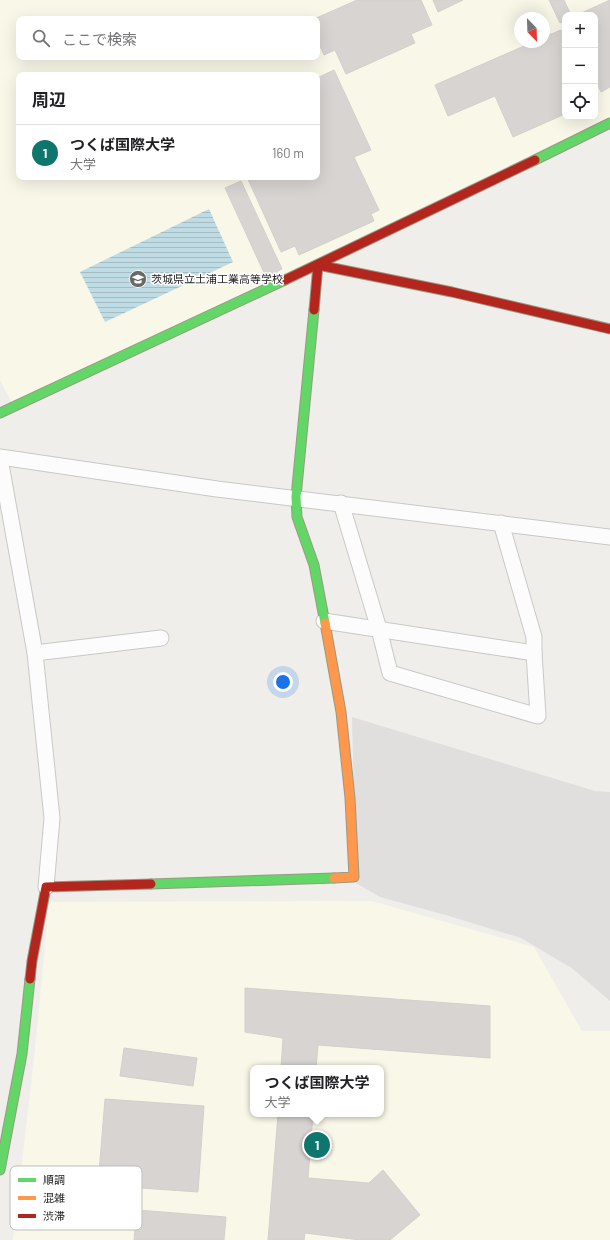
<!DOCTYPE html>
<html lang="ja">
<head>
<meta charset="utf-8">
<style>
  body { margin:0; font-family:Barlow,"Noto Sans JP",sans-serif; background:#f2f2f2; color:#202124 }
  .controls { position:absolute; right:12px; top:12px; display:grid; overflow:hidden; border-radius:8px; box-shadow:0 4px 16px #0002 }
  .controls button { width:36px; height:36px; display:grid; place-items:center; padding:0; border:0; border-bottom:1px solid #e0e0e0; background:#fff; color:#202124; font:20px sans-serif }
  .compass { position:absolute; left:514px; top:12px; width:36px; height:36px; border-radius:50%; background:#fff; box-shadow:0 4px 16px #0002; rotate:157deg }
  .you { position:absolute; left:283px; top:682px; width:14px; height:14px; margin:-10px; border:3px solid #fff; border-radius:50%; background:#1a73e8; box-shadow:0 0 0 6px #1a73e833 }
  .badge { display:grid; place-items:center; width:26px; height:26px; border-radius:50%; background:#0f766e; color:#fff; font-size:13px; font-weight:700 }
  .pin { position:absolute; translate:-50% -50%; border:2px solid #fff; box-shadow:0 1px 4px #0006 }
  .popup { position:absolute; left:250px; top:1065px; width:134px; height:52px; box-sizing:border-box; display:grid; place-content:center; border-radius:8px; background:#fff; filter:drop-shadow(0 1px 3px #0005); font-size:13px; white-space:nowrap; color:#757577 }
  .popup b { font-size:15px; color:#202124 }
  .popup::after { content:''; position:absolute; left:50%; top:100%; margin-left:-8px; border:8px solid transparent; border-top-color:#fff }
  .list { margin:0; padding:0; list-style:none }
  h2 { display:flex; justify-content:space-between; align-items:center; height:52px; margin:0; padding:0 16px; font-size:17px }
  h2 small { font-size:13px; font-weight:400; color:#757577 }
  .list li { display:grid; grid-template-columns:26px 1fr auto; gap:12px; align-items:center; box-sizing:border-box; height:56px; padding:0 16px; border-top:1px solid #e0e0e0 }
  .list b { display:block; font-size:15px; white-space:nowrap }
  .list p { margin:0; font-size:13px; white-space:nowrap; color:#757577 }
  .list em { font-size:13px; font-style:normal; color:#757577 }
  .icon { flex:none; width:22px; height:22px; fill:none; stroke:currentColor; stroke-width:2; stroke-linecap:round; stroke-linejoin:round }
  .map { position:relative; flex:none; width:610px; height:1240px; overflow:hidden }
  .search { position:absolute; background:#fff; box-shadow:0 4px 16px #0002; left:16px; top:16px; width:304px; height:44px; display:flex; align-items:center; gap:10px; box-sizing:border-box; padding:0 14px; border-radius:8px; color:#757577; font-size:15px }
  .panel { position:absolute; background:#fff; box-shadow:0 4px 16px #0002; left:16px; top:72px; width:304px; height:108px; border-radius:8px }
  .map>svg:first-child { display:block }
  .education { fill:#f8f7e8; fill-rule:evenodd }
  .parking { fill:#e0dfde }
  .water { fill:url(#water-rules) }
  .building { fill:#d7d4d2; stroke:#d3d0cc }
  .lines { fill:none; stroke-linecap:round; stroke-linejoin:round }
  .street-casing { stroke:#c9c8c7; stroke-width:17 }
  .fast-casing { stroke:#999a82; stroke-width:11 }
  .slow-casing { stroke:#999a82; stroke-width:11 }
  .jam-casing { stroke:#999a82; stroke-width:11 }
  .street { stroke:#fdfcfc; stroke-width:15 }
  .fast { stroke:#63d668; stroke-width:9 }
  .slow { stroke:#ff974d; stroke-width:9 }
  .jam { stroke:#b3261e; stroke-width:9 }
  .labels { text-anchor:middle; stroke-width:3; stroke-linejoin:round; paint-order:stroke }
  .poi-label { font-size:11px; fill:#222; stroke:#fff; text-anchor:start }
  .key { fill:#fff; stroke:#bdbdbd; stroke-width:1 }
  .key-label { font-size:11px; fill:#222 }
</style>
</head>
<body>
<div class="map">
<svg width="610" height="1240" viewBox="0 0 610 1240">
  <defs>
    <pattern id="water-rules" width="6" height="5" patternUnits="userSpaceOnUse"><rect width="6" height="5" fill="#bfdbe3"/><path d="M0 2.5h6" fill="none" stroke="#a4bcc2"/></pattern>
  </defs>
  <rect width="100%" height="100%" fill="#f0eeeb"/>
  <g class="education">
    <path d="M0,0H610V117L13,405L0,380ZM565,15H595V117H565ZM520,18H544V42H520ZM19,19H317V57H19ZM19,75H317V177H19Z"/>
    <path d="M372,901L534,947L582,1031H610V1240H13L35,1050L49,902ZM253,1068H381V1114H253Z"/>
  </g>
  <polygon class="parking" points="352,717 595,791 610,792 610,1001 573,969 521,938 449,916 380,897 356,883"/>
  <polygon class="water" points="209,209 233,262 105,322 80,272"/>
  <g class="building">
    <polygon points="357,0 421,0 432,25 411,34 415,43 346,74 335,50 324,55 317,39 317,19 314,19"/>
    <polygon points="433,0 463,0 438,12"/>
    <polygon points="549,0 564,0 571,15 565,15 565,21 560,23"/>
    <polygon points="610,0 610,87 601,92 595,78 595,69 599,67 595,58 595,15 577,15"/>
    <polygon points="561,30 565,39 565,114 513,137 495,96 448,116 435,85 533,42 544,42 544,37"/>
    <polygon points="334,70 371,150 354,157 379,210 371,214 374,221 299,255 295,246 281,252 247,177 317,177 317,78"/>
    <polygon points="241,181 282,269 266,277 225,188"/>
    <polygon points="245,988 490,1006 490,1058 318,1045 316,1068 281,1068 283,1038 245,1032"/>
    <polygon points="124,1048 197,1058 193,1086 120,1076"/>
    <polygon points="105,1099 204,1106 198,1192 98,1185"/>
    <polygon points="278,1114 313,1114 308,1178 369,1183 383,1170 420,1215 390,1240 360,1240 305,1233 304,1240 268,1240"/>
    <polygon points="137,1210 226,1217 224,1240 134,1240"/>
  </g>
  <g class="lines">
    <defs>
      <g id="street">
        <polyline points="0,457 217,489 610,537"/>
        <polyline points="0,459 35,653 52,818 46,887"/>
        <polyline points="341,503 379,629 390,673 538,716 534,653"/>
        <polyline points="324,621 534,653 534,637 501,523"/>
        <polyline points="35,653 161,638"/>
      </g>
      <g id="fast">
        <polyline points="535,160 610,123"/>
        <polyline points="314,310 296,497 297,517 314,565 325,623"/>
        <polyline points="0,413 285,280"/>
        <polyline points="151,884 334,878"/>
        <polyline points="0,1170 22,1054 30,979"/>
      </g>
      <polyline id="slow" points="325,623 341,712 350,798 354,877 334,878"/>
      <g id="jam">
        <polyline points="285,280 535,160"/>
        <polyline points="314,310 318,265 452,292 610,329"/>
        <polyline points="30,979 32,961 46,887 151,884"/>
      </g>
    </defs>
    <use href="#street" class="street-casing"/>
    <use href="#fast" class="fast-casing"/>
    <use href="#slow" class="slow-casing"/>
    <use href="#jam" class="jam-casing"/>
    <use href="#street" class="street"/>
    <use href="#fast" class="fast"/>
    <use href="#slow" class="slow"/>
    <use href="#jam" class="jam"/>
  </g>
  <defs>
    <symbol id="school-disc" viewBox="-11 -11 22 22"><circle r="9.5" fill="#6a6968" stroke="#fff"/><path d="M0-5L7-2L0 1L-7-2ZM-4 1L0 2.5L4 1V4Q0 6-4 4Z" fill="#fff"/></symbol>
  </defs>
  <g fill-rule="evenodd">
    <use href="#school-disc" x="128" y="269" width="20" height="20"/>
  </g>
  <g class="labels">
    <g class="poi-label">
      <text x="151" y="283">茨城県立土浦工業高等学校</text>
    </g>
  </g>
  <rect x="10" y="1166" width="132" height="64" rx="6" class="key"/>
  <rect x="18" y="1178" width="18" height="4" fill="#63d668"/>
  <rect x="18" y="1196" width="18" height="4" fill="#ff974d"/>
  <rect x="18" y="1214" width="18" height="4" fill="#b3261e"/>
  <g class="key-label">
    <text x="43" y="1184">順調</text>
    <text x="43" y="1202">混雑</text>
    <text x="43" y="1220">渋滞</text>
  </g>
</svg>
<div class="controls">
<button>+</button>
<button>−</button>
<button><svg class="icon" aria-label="locate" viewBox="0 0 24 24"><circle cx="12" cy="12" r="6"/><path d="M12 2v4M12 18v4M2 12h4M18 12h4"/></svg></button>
</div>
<svg class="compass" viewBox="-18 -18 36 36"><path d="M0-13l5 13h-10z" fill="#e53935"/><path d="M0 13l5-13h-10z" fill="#757577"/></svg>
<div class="you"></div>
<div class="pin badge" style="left:317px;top:1145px">1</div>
<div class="popup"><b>つくば国際大学</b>大学</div>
<div class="search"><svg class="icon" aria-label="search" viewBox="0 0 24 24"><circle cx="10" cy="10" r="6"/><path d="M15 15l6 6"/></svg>ここで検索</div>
<section class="panel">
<h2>周辺<small></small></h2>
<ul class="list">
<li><span class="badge">1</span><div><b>つくば国際大学</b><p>大学</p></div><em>160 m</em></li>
</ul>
</section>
</div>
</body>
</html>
